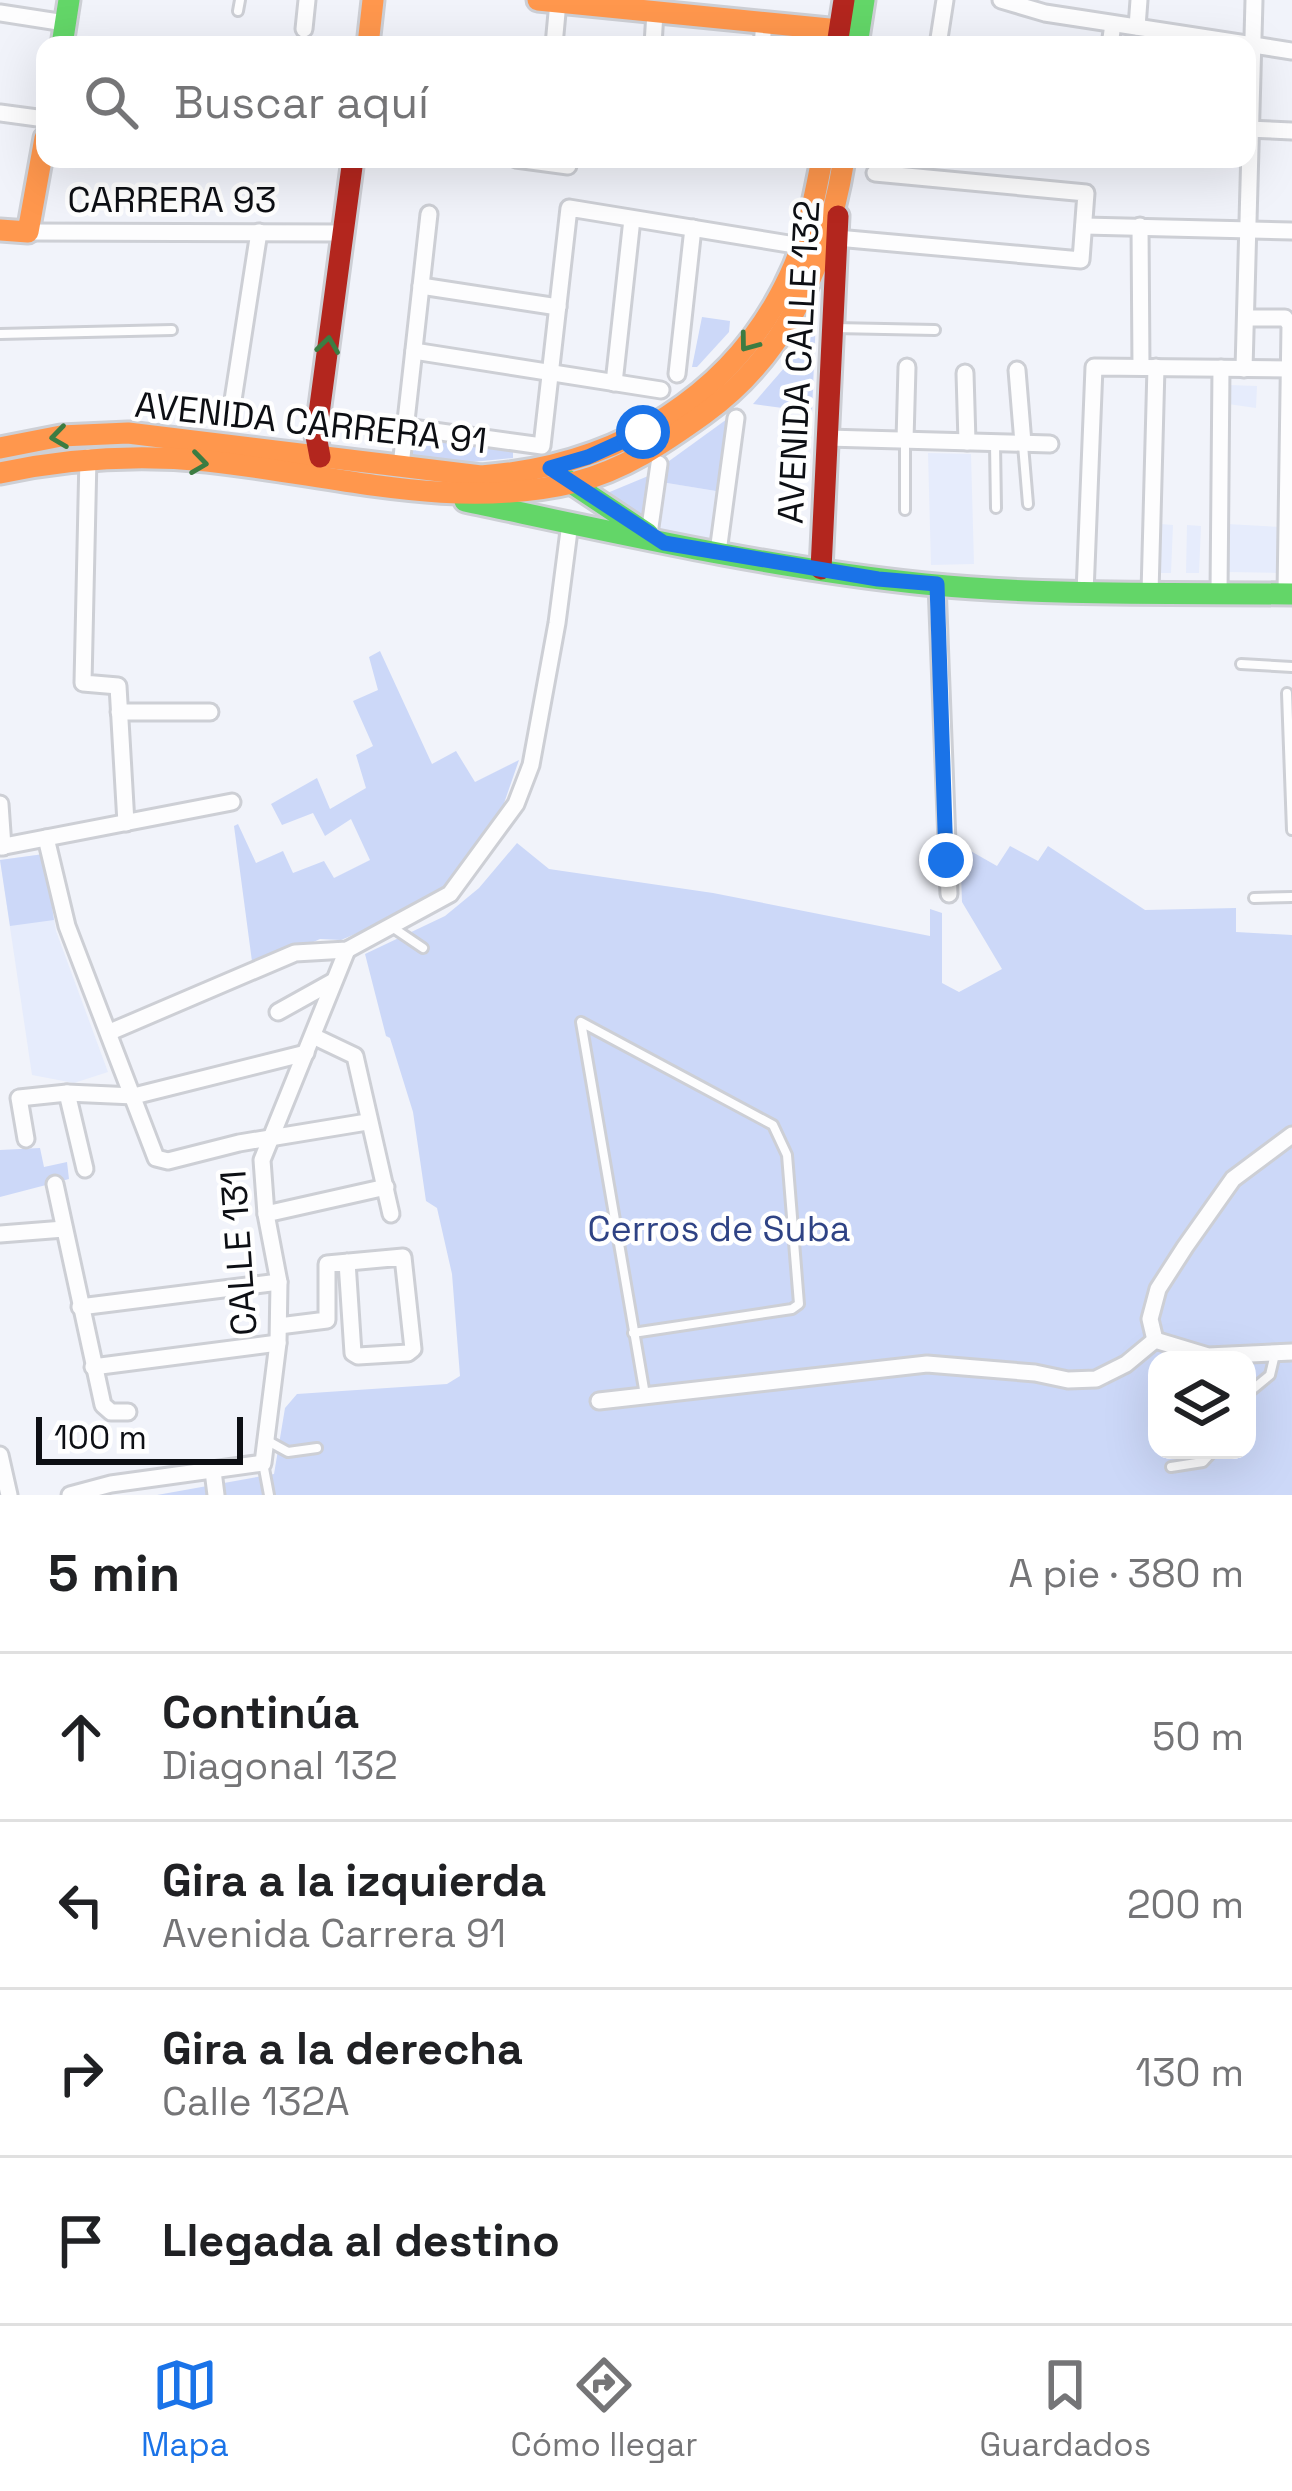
<!DOCTYPE html>
<html lang="es">
<head>
<meta charset="utf-8">
<style>
  body { margin:0; font-family:"Space Grotesk",sans-serif; background:#f2f2f2; color:#202124 }
  .controls { position:absolute; right:36px; bottom:36px; display:grid; overflow:hidden; border-radius:24px; box-shadow:0 12px 48px #0002 }
  .controls button { width:108px; height:108px; display:grid; place-items:center; padding:0; border:0; border-bottom:3px solid #e0e0e0; background:#fff; color:#202124; font:60px sans-serif }
  .scale { position:absolute; left:36px; bottom:30px; width:207px; box-sizing:border-box; padding-left:12px; border:6px solid #0d0f14; border-top:0; font-size:33px; line-height:42px; white-space:nowrap; color:#0d0f14; -webkit-text-stroke:9px #fff; paint-order:stroke }
  .stop { position:absolute; width:36px; height:36px; margin:-27px; border:9px solid #1a73e8; border-radius:50%; background:#fff }
  .stop.end { background:#1a73e8; border-color:#fff; box-shadow:0 3px 12px #0008 }
  .list { margin:0; padding:0; list-style:none }
  h2 { display:flex; justify-content:space-between; align-items:center; height:156px; margin:0; padding:0 48px; font-size:51px }
  h2 small { font-size:39px; font-weight:400; color:#757577 }
  .list li { display:grid; grid-template-columns:78px 1fr auto; gap:36px; align-items:center; box-sizing:border-box; height:168px; padding:0 48px; border-top:3px solid #e0e0e0 }
  .list b { display:block; font-size:45px; white-space:nowrap }
  .list p { margin:0; font-size:39px; white-space:nowrap; color:#757577 }
  .list em { font-size:39px; font-style:normal; color:#757577 }
  .icon { flex:none; width:66px; height:66px; fill:none; stroke:currentColor; stroke-width:2; stroke-linecap:round; stroke-linejoin:round }
  .map { position:relative; flex:none; width:1292px; height:1495px; overflow:hidden }
  .search { position:absolute; background:#fff; box-shadow:0 12px 48px #0002; left:36px; right:36px; top:36px; height:132px; display:flex; align-items:center; gap:30px; box-sizing:border-box; padding:0 42px; border-radius:24px; color:#757577; font-size:45px }
  .sheet { height:828px; background:#fff }
  nav { display:flex; justify-content:space-around; align-items:center; box-sizing:border-box; height:168px; border-top:3px solid #e0e0e0; background:#fff; font-size:33px; color:#757577 }
  nav a { display:grid; justify-items:center; gap:6px }
  nav .on { color:#1a73e8 }
  .map>svg:first-child { display:block }
  .built { fill:#e6ecfc }
  .green { fill:#ccd8f8; fill-rule:evenodd }
  .lines { fill:none; stroke-linecap:round; stroke-linejoin:round }
  .lane-casing { stroke:#cdcfd5; stroke-width:14 }
  .street-casing { stroke:#cdcfd5; stroke-width:21 }
  .fast-casing { stroke:#cdcfd5; stroke-width:27 }
  .slow-casing { stroke:#cdcfd5; stroke-width:27 }
  .jam-casing { stroke:#cdcfd5; stroke-width:27 }
  .lane { stroke:#fdfdfe; stroke-width:8 }
  .street { stroke:#fdfdfe; stroke-width:15 }
  .fast { stroke:#63d668; stroke-width:21 }
  .slow { stroke:#ff974d; stroke-width:21 }
  .jam { stroke:#b3261e; stroke-width:21 }
  .oneway { stroke:#3c7c42 }
  .route { stroke:#1a73e8; stroke-width:15 }
  .labels { text-anchor:middle; stroke-width:9; stroke-linejoin:round; paint-order:stroke }
  .street-label { font-size:36px; fill:#0d0f14; stroke:#fff }
  .park-label { font-size:36px; fill:#2f4385; stroke:#fff }
</style>
</head>
<body>
<div class="map">
<svg width="1292" height="1495" viewBox="0 0 1292 1495">
  <rect width="100%" height="100%" fill="#f1f3fa"/>
  <g class="built">
    <polygon points="1229,385 1257,386 1256,408 1228,404"/>
    <polygon points="928,453 971,454 974,564 931,565"/>
    <polygon points="661,482 722,492 714,542 654,531"/>
    <polygon points="1160,524 1173,525 1171,573 1157,573"/>
    <polygon points="1227,524 1281,527 1279,573 1227,572"/>
    <polygon points="1187,525 1201,526 1199,573 1186,573"/>
    <polygon points="44,854 56,931 108,1072 74,1083 32,1075 0,860"/>
  </g>
  <g class="green">
    <polygon points="816,316 812,412 753,404 785,367"/>
    <polygon points="702,317 730,321 729,332 697,367 692,367"/>
    <polygon points="734,414 722,492 661,482 665,464"/>
    <polygon points="412,438 513,452 513,458 472,462 410,456"/>
    <polygon points="653,474 646,525 600,496"/>
    <polygon points="380,651 432,764 456,751 475,782 519,760 502,809 452,880 414,909 341,940 320,939 253,969 234,826 238,824 256,863 283,851 293,873 324,861 334,878 370,860 351,819 325,836 313,813 282,825 271,804 317,778 330,809 366,788 356,755 373,746 353,701 378,690 369,657"/>
    <path d="M517,843L549,869L713,893L930,936V909L942,913V983L959,992L1002,969L962,902L960,845L997,866L1010,846L1038,861L1048,846L1145,910L1236,908V932L1292,935V1495H157L274,1474L285,1408L297,1394L447,1384L460,1376L452,1274L437,1208L426,1201L413,1112L390,1038L386,1036L365,954L445,916L479,888ZM1157,1360H1247V1450H1157Z"/>
    <polygon points="44,854 54,920 10,926 0,860"/>
    <polygon points="40,1148 44,1167 67,1162 69,1179 0,1197 0,1150"/>
  </g>
  <g class="lines">
    <defs>
      <g id="lane">
        <polyline points="238,11 240,0"/>
        <polyline points="834,328 935,330"/>
        <polyline points="0,334 172,330"/>
        <polyline points="995,444 996,508"/>
        <polyline points="1023,445 1028,504"/>
        <polyline points="905,510 905,442"/>
        <polyline points="1241,664 1292,667"/>
        <polyline points="1287,693 1292,830"/>
        <polyline points="1254,898 1292,897"/>
        <polyline points="392,927 423,948"/>
        <polyline points="633,1333 792,1309 799,1304 787,1155 773,1125 581,1022 645,1395"/>
        <polyline points="1247,1394 1270,1375 1275,1354"/>
        <polyline points="268,1441 288,1452 317,1448"/>
        <polyline points="263,1463 269,1495"/>
        <polyline points="1171,1467 1203,1462 1214,1450"/>
      </g>
      <g id="street">
        <polyline points="1001,0 1045,13 1292,51"/>
        <polyline points="0,13 65,23"/>
        <polyline points="1137,27 1139,0"/>
        <polyline points="304,29 307,0"/>
        <polyline points="554,45 558,2"/>
        <polyline points="653,45 655,12"/>
        <polyline points="762,45 764,23"/>
        <polyline points="938,45 945,0"/>
        <polyline points="1110,45 1113,24"/>
        <polyline points="0,113 45,119"/>
        <polyline points="1247,129 1292,131"/>
        <polyline points="516,159 568,166 569,159"/>
        <polyline points="1084,226 1292,231"/>
        <polyline points="1140,226 1141,367"/>
        <polyline points="28,232 343,233"/>
        <polyline points="837,238 1081,260 1086,193 875,173"/>
        <polyline points="421,286 558,307"/>
        <polyline points="1246,318 1285,318 1290,325 1286,594"/>
        <polyline points="414,351 661,390"/>
        <polyline points="1244,369 1254,0"/>
        <polyline points="1017,370 1023,443"/>
        <polyline points="965,373 967,442"/>
        <polyline points="677,374 693,228"/>
        <polyline points="614,383 632,219"/>
        <polyline points="231,413 259,232"/>
        <polyline points="405,427 542,446 569,208 801,246"/>
        <polyline points="827,438 1050,444"/>
        <polyline points="905,440 907,367"/>
        <polyline points="88,457 83,683 118,686 126,823"/>
        <polyline points="401,466 429,214"/>
        <polyline points="649,534 659,464"/>
        <polyline points="718,552 736,418"/>
        <polyline points="937,584 949,894"/>
        <polyline points="1085,593 1094,367 1289,369"/>
        <polyline points="1150,593 1156,367"/>
        <polyline points="1219,593 1221,368"/>
        <polyline points="119,712 210,712"/>
        <polyline points="0,804 3,847"/>
        <polyline points="46,838 67,926 156,1158 168,1161 239,1143 367,1122"/>
        <polyline points="0,847 232,802"/>
        <polyline points="278,1012 332,982"/>
        <polyline points="110,1032 295,953 347,950 450,894 516,804 531,765 557,623 570,523"/>
        <polyline points="313,1036 355,1056 391,1214"/>
        <polyline points="67,1093 85,1169"/>
        <polyline points="26,1139 19,1098 67,1093 134,1096 306,1053"/>
        <polyline points="55,1184 103,1405 111,1412 128,1412"/>
        <polyline points="266,1214 386,1187"/>
        <polyline points="0,1234 64,1229"/>
        <polyline points="80,1307 279,1282"/>
        <polyline points="279,1326 327,1320 327,1264 403,1257 413,1349 408,1353 358,1356 353,1353 347,1262"/>
        <polyline points="1155,1340 1150,1319 1158,1289 1185,1247 1233,1179 1292,1135"/>
        <polyline points="1155,1340 1208,1356 1292,1352"/>
        <polyline points="93,1367 278,1343"/>
        <polyline points="599,1401 927,1364 1035,1373 1068,1380 1096,1379 1126,1364 1155,1340"/>
        <polyline points="0,1455 9,1495"/>
        <polyline points="213,1471 216,1495"/>
        <polyline points="70,1495 111,1484 263,1463 278,1343 279,1282 266,1214 262,1160 347,950"/>
      </g>
      <g id="fast">
        <polyline points="62,45 69,0"/>
        <polyline points="857,45 864,0"/>
        <polyline points="564,478 648,534"/>
        <path d="M465,501C617,533 770,568 925,584C1047,596 1170,593 1292,594"/>
      </g>
      <g id="slow">
        <polyline points="538,0 839,30"/>
        <polyline points="368,45 373,0"/>
        <polyline points="0,230 28,232 45,138"/>
        <path d="M0,448L61,436L128,433L481,476C617,466 738,396 794,266C808,232 815,195 822,159"/>
        <path d="M0,473C70,458 136,454 207,461C331,474 452,512 576,482C624,470 665,442 704,414C789,353 828,259 844,159"/>
      </g>
      <g id="jam">
        <polyline points="837,45 844,0"/>
        <polyline points="320,457 316,436 353,159"/>
        <polyline points="821,569 838,216"/>
      </g>
    </defs>
    <use href="#lane" class="lane-casing"/>
    <use href="#street" class="street-casing"/>
    <use href="#fast" class="fast-casing"/>
    <use href="#slow" class="slow-casing"/>
    <use href="#jam" class="jam-casing"/>
    <use href="#lane" class="lane"/>
    <use href="#street" class="street"/>
    <use href="#fast" class="fast"/>
    <use href="#slow" class="slow"/>
    <use href="#jam" class="jam"/>
  </g>
  <defs><path id="oneway-chevron" d="M-2-3.5L2.5 0L-2 3.5" fill="none" stroke-width="1.6" stroke-linecap="round" stroke-linejoin="round" transform="scale(3)"/></defs>
  <g class="oneway">
    <use href="#oneway-chevron" transform="translate(748 343) rotate(127)"/>
    <use href="#oneway-chevron" transform="translate(328 345) rotate(-82)"/>
    <use href="#oneway-chevron" transform="translate(59 437) rotate(172)"/>
    <use href="#oneway-chevron" transform="translate(199 463) rotate(8)"/>
  </g>
  <g class="lines">
    <polyline class="route" points="643,432 588,457 550,468 664,543 878,579 937,584 946,860"/>
  </g>
  <g class="labels">
    <g class="street-label">
      <text x="172" y="212">CARRERA 93</text>
      <text transform="translate(798 362) rotate(-87)" y="13">AVENIDA CALLE 132</text>
      <text transform="translate(311 422) rotate(6)" y="13">AVENIDA CARRERA 91</text>
      <text transform="translate(238 1253) rotate(-94)" y="13">CALLE 131</text>
    </g>
    <g class="park-label">
      <text x="719" y="1241">Cerros de Suba</text>
    </g>
  </g>
</svg>
<div class="controls">
<button><svg class="icon" aria-label="layers" viewBox="0 0 24 24"><path d="M12 4l9 5-9 5-9-5zM3 14l9 5 9-5"/></svg></button>
</div>
<div class="scale">100 m</div>
<div class="stop" style="left:643px;top:432px"></div>
<div class="stop end" style="left:946px;top:860px"></div>
<div class="search"><svg class="icon" aria-label="search" viewBox="0 0 24 24"><circle cx="10" cy="10" r="6"/><path d="M15 15l6 6"/></svg>Buscar aquí</div>
</div>
<section class="sheet">
<h2>5 min<small>A pie · 380 m</small></h2>
<ul class="list">
<li><svg class="icon" aria-label="ahead" viewBox="0 0 24 24"><path d="M12 20V5M6 11l6-6 6 6"/></svg><div><b>Continúa</b><p>Diagonal 132</p></div><em>50 m</em></li>
<li><svg class="icon" aria-label="left" viewBox="0 0 24 24"><path d="M17 20v-9H6M10 6l-5 5 5 5"/></svg><div><b>Gira a la izquierda</b><p>Avenida Carrera 91</p></div><em>200 m</em></li>
<li><svg class="icon" aria-label="right" viewBox="0 0 24 24"><path d="M7 20v-9h11M14 6l5 5-5 5"/></svg><div><b>Gira a la derecha</b><p>Calle 132A</p></div><em>130 m</em></li>
<li><svg class="icon" aria-label="arrive" viewBox="0 0 24 24"><path d="M6 21V4h12l-3 4 3 4H6"/></svg><div><b>Llegada al destino</b></div></li>
</ul>
</section>
<nav>
<a class="on"><svg class="icon" aria-label="map" viewBox="0 0 24 24"><path d="M3 6l6-2 6 2 6-2v14l-6 2-6-2-6 2zM9 4v14M15 6v14"/></svg>Mapa</a>
<a><svg class="icon" aria-label="directions" viewBox="0 0 24 24"><path d="M12 3l9 9-9 9-9-9zM9 14v-3h6M13 9l2 2-2 2"/></svg>Cómo llegar</a>
<a><svg class="icon" aria-label="saved" viewBox="0 0 24 24"><path d="M7 4h10v16l-5-4-5 4z"/></svg>Guardados</a>
</nav>
</body>
</html>
